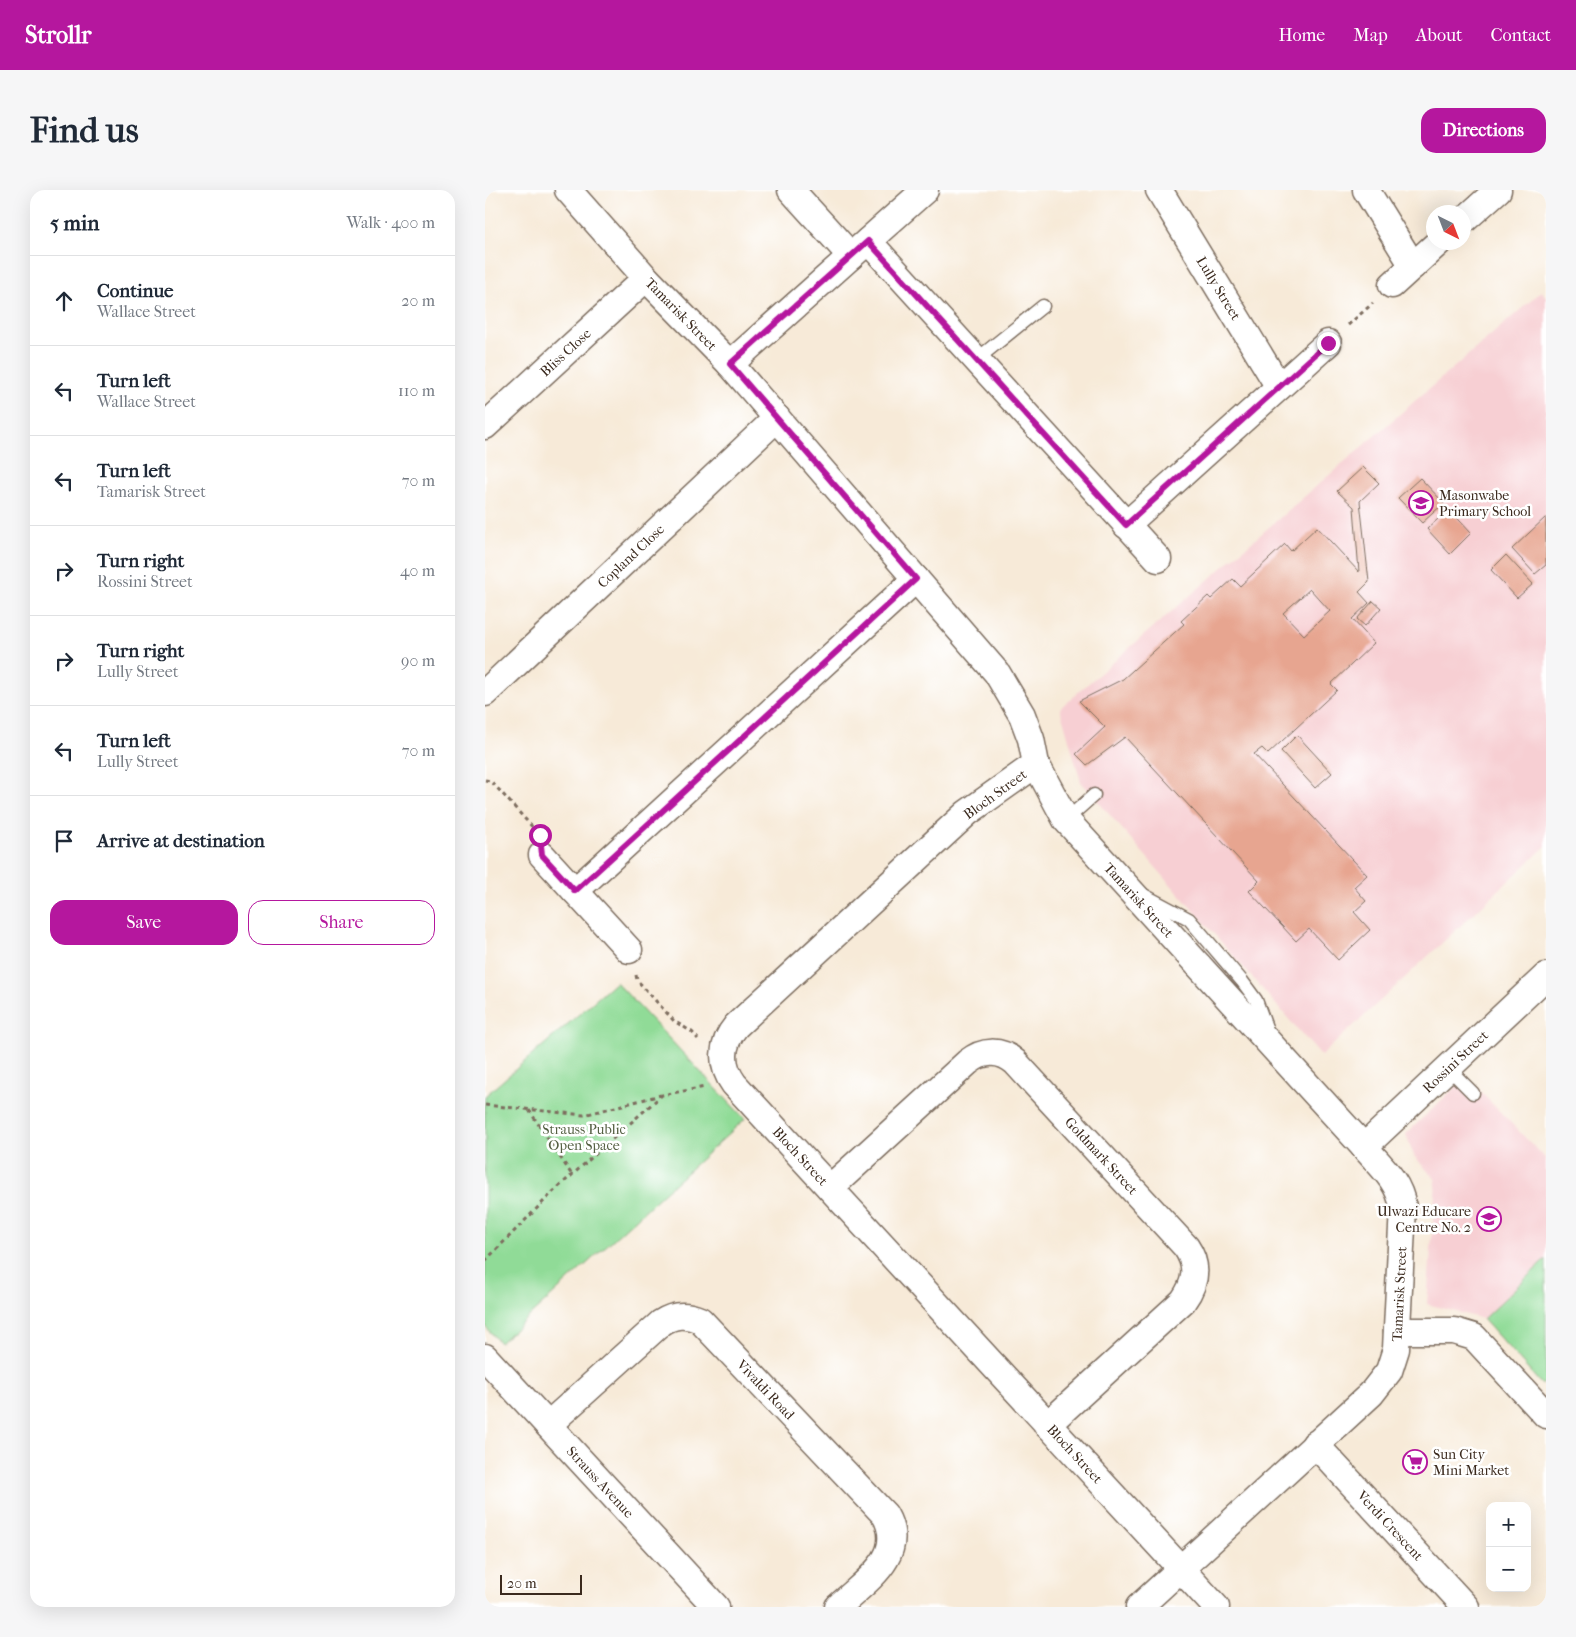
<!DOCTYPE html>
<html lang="en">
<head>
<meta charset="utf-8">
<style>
  body { margin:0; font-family:"IM FELL French Canon",serif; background:#f6f6f7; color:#1f2937 }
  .controls { position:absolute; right:15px; bottom:15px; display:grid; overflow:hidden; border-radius:10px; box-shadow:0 5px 20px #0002 }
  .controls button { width:45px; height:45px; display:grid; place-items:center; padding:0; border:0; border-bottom:1px solid #e0e1e3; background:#fff; color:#1f2937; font:25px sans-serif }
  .compass { position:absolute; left:941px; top:15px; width:45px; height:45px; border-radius:50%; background:#fff; box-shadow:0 5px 20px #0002; rotate:138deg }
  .scale { position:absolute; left:15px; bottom:12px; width:82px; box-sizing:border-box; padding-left:5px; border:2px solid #3b2a1e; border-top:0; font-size:14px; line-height:18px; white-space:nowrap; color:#3b2a1e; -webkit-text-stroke:4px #fff; paint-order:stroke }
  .stop { position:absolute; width:15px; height:15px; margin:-11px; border:4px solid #b5179e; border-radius:50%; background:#fff }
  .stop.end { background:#b5179e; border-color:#fff; box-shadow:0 1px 5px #0008 }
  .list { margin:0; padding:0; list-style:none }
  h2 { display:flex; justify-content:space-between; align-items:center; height:65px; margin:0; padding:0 20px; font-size:21px }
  h2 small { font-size:16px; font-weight:400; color:#747a83 }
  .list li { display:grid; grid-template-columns:32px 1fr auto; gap:15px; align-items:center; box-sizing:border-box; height:90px; padding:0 20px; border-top:1px solid #e0e1e3 }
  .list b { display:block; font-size:19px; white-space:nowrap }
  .list p { margin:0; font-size:16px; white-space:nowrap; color:#747a83 }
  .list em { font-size:16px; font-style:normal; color:#747a83 }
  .actions { display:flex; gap:10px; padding:15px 20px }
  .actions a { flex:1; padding:11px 0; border:1px solid #b5179e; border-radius:15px; text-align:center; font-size:18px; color:#b5179e }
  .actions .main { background:#b5179e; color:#fff }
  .icon { flex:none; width:28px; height:28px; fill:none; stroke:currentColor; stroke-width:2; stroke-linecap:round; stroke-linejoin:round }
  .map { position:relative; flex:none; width:1061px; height:1417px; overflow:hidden; border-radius:15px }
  header { display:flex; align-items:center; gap:30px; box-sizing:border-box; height:70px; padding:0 25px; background:#b5179e; color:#fff }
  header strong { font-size:24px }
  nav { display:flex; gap:28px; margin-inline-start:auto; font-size:18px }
  .intro { display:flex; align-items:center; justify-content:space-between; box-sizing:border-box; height:120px; padding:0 30px }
  h1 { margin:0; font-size:35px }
  .button { padding:12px 22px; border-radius:15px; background:#b5179e; color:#fff; font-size:18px; font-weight:700 }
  main { display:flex; gap:30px; padding:0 30px }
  aside { flex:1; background:#fff; border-radius:15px; box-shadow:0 5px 20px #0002 }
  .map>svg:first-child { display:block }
  .built { fill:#f7cfd3 }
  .green { fill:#90db97; stroke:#66825a }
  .building { fill:#e7a590; fill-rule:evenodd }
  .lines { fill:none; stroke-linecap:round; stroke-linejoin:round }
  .service-casing { stroke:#7d6d5f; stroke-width:15 }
  .minor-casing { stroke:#7d6d5f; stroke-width:29 }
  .path { stroke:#7d6d5f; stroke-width:3; stroke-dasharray:4 4; stroke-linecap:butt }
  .service { stroke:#fff; stroke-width:12 }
  .minor { stroke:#fff; stroke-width:26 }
  .route { stroke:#b5179e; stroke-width:6 }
  .labels { text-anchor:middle; stroke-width:5; stroke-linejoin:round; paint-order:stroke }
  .street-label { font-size:14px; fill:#3b2a1e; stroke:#fff }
  .poi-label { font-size:14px; fill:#3b2a1e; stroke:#fff; text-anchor:start }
  .park-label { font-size:14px; fill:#545f42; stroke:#fff }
</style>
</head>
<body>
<header>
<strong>Strollr</strong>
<nav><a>Home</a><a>Map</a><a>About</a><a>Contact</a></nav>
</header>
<div class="intro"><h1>Find us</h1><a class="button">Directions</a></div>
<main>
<aside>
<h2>5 min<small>Walk · 400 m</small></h2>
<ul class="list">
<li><svg class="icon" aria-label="ahead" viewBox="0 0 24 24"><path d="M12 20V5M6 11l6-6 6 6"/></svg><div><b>Continue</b><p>Wallace Street</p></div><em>20 m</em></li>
<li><svg class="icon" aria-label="left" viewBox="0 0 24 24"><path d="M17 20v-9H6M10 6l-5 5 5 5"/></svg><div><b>Turn left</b><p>Wallace Street</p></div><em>110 m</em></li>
<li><svg class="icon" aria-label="left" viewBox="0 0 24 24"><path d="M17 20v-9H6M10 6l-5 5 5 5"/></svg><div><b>Turn left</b><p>Tamarisk Street</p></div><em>70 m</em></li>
<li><svg class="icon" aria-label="right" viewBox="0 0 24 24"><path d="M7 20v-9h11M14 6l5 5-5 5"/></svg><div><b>Turn right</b><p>Rossini Street</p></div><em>40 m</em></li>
<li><svg class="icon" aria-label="right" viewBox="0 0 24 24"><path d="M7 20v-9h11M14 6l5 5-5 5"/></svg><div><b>Turn right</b><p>Lully Street</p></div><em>90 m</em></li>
<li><svg class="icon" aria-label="left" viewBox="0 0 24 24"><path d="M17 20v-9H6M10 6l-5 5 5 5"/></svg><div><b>Turn left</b><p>Lully Street</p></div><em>70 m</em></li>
<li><svg class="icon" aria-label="arrive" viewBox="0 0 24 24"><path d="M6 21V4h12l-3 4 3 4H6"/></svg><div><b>Arrive at destination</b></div></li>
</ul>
<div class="actions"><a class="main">Save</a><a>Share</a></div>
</aside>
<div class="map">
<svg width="1061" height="1417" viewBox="0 0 1061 1417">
  <rect width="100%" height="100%" fill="#fff"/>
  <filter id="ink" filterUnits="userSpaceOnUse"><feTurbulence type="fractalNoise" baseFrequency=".02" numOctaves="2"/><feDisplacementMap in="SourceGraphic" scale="10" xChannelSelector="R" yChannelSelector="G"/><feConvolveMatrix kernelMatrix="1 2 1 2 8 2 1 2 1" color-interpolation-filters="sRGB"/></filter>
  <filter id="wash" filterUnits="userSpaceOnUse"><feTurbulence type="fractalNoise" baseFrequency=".0096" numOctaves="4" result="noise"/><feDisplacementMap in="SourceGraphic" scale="20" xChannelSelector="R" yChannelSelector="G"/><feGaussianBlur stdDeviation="1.12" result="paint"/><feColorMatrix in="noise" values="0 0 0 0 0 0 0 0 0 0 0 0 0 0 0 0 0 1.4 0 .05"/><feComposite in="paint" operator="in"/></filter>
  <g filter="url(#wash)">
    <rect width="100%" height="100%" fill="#f7ead8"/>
    <g class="built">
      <polygon points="1057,101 1061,108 1061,656 836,866 596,592 575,518"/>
      <polygon points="981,887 1061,969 1061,1069 998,1129 942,1114 951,990 929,966 921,944"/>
    </g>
    <g class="green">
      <polygon points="131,792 260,929 15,1153 0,1136 0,906"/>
      <polygon points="1061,1069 1061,1191 1057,1195 998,1129"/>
    </g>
    <g id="blocks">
      <g class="building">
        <path d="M878,277L894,293L875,311L884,392L874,402L884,413L867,429L889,453L846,494L852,500L783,564L777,558L769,564L882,685L869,697L881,711L869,722L885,740L853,770L824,739L811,751L764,701L774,691L640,547L602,575L591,564L620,537L594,511L638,489L699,434L696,431L723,406L726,409L748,389L755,396L800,354L806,361L832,337L874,382L869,317L852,301ZM825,399L845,421L819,445L798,423Z"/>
        <polygon points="935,288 959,313 937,333 913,308"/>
        <polygon points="964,319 986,343 965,364 942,339"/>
        <polygon points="1061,327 1061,375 1050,384 1027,359"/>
        <polygon points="1021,365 1048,394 1032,408 1006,380"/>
        <polygon points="888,411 896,418 880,436 872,429"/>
        <polygon points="812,545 847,583 830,598 796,561"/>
      </g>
    </g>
  </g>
  <g filter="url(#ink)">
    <use href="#blocks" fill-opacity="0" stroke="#7d6d5f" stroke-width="1"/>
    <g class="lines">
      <defs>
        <g id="service">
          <polyline points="491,170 558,116"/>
          <polyline points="581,630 609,605"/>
          <polyline points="659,705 704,729 757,791 771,810 782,840"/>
          <polyline points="963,878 988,903"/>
        </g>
        <g id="minor">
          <path id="s1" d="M83,0L161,88L245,174L512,483L537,525L546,549L551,574L581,630L879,957C896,976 914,991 918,1017L911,1159L904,1181L886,1204L654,1417"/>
          <polyline points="306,0 366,66"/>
          <path id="s2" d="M674,0L794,197"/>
          <polyline points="881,0 928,76"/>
          <polyline points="978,31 1013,0"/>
          <polyline points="383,51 673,369"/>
          <polyline points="907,95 954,52"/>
          <polyline points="245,174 440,0"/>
          <path id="s3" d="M0,236L161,88"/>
          <polyline points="641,335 843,153"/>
          <path id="s4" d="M0,503L292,228"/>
          <path id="s5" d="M551,574L482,623L251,836C236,854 235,875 249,894L731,1417"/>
          <polyline points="57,665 144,760"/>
          <polyline points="90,701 431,389"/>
          <path id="s6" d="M879,957L1061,786"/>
          <path id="s7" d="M345,998L483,872C498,860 515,859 530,872L701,1057C714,1076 711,1093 698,1111L562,1235"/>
          <polyline points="912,1141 969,1141 989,1147 1061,1225"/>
          <path id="s8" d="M0,1167L231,1417"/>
          <path id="s9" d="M63,1235L176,1133C189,1124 201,1124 215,1130L400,1325C423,1366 380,1391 353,1417"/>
          <path id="s10" d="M830,1254L981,1417"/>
        </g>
      </defs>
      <use href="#service" class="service-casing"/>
      <use href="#minor" class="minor-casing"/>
      <g class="path">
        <polyline points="863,135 888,113"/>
        <polyline points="0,590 6,591 50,640"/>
        <polyline points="151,785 152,790 189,831 207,842 213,849"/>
        <polyline points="0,915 99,925 176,905"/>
        <polyline points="44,920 87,985"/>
        <polyline points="0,1071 69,1001 177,905 220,897"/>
      </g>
      <use href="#service" class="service"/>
      <use href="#minor" class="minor"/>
    </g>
  </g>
  <g class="lines" filter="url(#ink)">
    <polyline class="route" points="55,645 57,665 90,701 431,389 245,174 383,51 641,335 843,153"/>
  </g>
  <defs>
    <symbol id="school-ring" viewBox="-11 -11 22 22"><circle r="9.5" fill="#fff" stroke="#b5179e" stroke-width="1.5"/><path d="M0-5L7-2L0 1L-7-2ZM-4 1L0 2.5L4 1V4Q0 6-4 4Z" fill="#b5179e"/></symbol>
    <symbol id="supermarket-ring" viewBox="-11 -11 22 22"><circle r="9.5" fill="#fff" stroke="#b5179e" stroke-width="1.5"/><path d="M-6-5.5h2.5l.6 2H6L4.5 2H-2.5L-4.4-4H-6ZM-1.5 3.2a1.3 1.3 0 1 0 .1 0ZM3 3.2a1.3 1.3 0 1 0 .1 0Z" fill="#b5179e"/></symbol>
  </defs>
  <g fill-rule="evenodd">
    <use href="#school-ring" x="922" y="299" width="28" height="28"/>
    <use href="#school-ring" x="990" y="1015" width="28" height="28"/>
    <use href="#supermarket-ring" x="916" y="1258" width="28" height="28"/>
  </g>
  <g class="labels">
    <g class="street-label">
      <text dy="5" stroke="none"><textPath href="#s2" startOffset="115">Lully Street</textPath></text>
      <text dy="5" stroke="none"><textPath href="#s1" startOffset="168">Tamarisk Street</textPath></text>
      <text dy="5" stroke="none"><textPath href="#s3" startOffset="109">Bliss Close</textPath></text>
      <text dy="5" stroke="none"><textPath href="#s4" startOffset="200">Copland Close</textPath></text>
      <text transform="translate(510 604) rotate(-36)" y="5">Bloch Street</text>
      <text dy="5" stroke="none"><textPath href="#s1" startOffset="918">Tamarisk Street</textPath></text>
      <text dy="5" stroke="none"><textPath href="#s6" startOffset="125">Rossini Street</textPath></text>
      <text dy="5" stroke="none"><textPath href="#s7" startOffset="366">Goldmark Street</textPath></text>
      <text dy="5" stroke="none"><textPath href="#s5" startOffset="560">Bloch Street</textPath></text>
      <text transform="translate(914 1104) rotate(-87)" y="5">Tamarisk Street</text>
      <text dy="5" stroke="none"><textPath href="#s9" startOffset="289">Vivaldi Road</textPath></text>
      <text dy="5" stroke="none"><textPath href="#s5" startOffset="965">Bloch Street</textPath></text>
      <text dy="5" stroke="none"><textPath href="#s8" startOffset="170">Strauss Avenue</textPath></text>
      <text dy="5" stroke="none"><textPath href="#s10" startOffset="111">Verdi Crescent</textPath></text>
    </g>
    <g class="poi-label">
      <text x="954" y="310">Masonwabe<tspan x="954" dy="16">Primary School</tspan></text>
      <text x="986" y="1026" text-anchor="end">Ulwazi Educare<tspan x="986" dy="16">Centre No. 2</tspan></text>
      <text x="948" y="1269">Sun City<tspan x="948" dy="16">Mini Market</tspan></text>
    </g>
    <g class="park-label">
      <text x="99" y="944">Strauss Public<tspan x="99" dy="16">Open Space</tspan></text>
    </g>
  </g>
</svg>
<div class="controls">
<button>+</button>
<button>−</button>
</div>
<svg class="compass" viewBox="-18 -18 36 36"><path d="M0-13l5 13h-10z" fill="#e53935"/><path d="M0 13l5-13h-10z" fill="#747a83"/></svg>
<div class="scale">20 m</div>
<div class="stop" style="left:55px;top:645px"></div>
<div class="stop end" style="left:843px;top:153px"></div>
</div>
</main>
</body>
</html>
